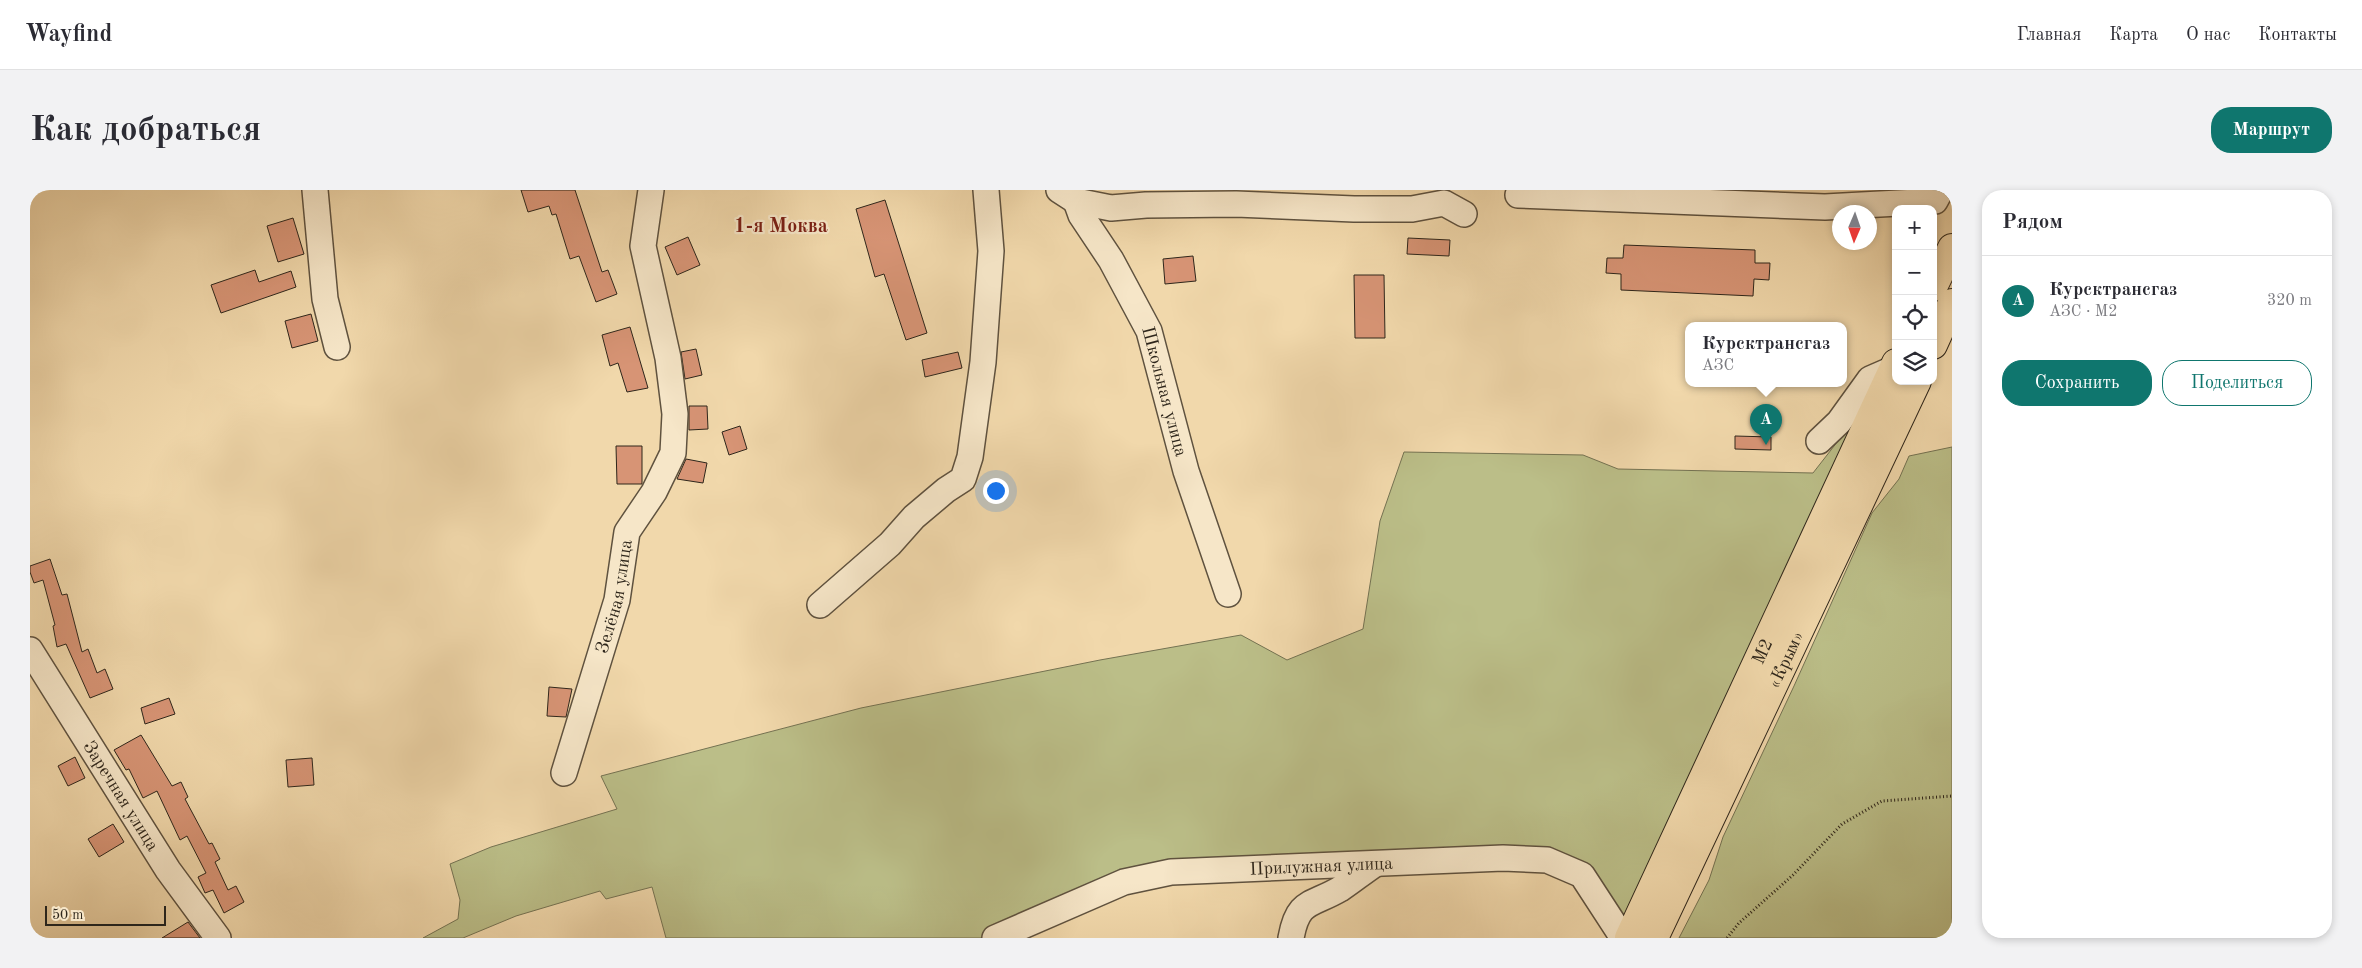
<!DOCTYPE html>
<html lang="ru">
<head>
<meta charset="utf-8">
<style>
  body { margin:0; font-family:"Old Standard TT",serif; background:#f2f2f3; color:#2b2b33 }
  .controls { position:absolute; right:15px; top:15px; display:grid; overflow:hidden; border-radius:10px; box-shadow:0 2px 8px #0003 }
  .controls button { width:45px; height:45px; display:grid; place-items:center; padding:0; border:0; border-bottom:1px solid #e1e1e2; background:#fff; color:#2b2b33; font:25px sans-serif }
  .compass { position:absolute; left:1802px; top:15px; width:45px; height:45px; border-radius:50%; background:#fff; box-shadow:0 2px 8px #0003; rotate:182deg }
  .scale { position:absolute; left:15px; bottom:12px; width:121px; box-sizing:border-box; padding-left:5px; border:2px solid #2e261b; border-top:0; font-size:14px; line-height:18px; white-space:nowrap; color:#2e261b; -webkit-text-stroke:4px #f6e6c8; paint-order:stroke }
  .you { position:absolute; left:965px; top:300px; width:18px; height:18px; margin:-12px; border:4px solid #fff; border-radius:50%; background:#1a73e8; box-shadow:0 0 0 8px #1a73e833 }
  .badge { display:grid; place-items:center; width:32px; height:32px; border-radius:50%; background:#0f766e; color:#fff; font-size:16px; font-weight:700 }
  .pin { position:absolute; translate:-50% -41px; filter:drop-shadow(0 1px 2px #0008) }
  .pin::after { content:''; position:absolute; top:26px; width:18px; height:15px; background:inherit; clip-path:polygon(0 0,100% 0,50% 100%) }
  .popup { position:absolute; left:1655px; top:132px; width:162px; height:65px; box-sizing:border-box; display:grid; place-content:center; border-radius:10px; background:#fff; filter:drop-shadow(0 1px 4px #0005); font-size:16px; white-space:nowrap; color:#7c7c81 }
  .popup b { font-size:19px; color:#2b2b33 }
  .popup::after { content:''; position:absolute; left:50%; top:100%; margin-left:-10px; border:10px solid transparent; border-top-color:#fff }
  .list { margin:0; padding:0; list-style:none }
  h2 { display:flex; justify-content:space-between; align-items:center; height:65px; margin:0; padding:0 20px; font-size:21px }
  h2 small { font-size:16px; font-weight:400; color:#7c7c81 }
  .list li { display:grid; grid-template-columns:32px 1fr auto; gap:15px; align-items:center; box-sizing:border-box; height:90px; padding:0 20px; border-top:1px solid #e1e1e2 }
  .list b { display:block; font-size:19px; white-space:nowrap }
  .list p { margin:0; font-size:16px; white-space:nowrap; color:#7c7c81 }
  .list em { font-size:16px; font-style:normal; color:#7c7c81 }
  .actions { display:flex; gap:10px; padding:15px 20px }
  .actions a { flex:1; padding:11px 0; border:1px solid #0f766e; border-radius:20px; text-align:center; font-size:18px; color:#0f766e }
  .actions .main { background:#0f766e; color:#fff }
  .icon { flex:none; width:28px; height:28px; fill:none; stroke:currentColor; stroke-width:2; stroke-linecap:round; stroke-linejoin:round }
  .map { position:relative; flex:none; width:1922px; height:748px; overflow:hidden; border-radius:20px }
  header { display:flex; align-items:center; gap:30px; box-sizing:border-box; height:70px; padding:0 25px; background:#fff; border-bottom:1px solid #e1e1e2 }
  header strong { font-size:24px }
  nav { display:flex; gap:28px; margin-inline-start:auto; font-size:18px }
  .intro { display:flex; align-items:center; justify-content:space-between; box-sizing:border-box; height:120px; padding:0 30px }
  h1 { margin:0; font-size:35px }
  .button { padding:12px 22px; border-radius:20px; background:#0f766e; color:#fff; font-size:18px; font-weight:700 }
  main { display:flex; gap:30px; padding:0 30px }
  aside { flex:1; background:#fff; border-radius:20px; box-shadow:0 2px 8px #0003 }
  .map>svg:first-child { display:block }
  .green { fill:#bbbe88; stroke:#747252 }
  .building { fill:#d79475; stroke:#2e261b }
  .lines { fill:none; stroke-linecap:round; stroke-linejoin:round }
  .minor-casing { stroke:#5f523f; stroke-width:28 }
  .highway-casing { stroke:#2e261b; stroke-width:30 }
  .path { stroke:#2e261b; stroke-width:3; stroke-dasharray:1 2.5; stroke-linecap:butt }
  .minor { stroke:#f6e6c8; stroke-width:25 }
  .highway { stroke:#f1d8ab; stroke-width:28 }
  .labels { text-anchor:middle; stroke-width:4.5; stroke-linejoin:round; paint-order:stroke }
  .street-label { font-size:18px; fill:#2e261b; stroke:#f6e6c8 }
  .quarter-label { font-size:20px; font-weight:bold; fill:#7a1f14; stroke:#f6e6c8 }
</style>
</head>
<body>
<header>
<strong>Wayfind</strong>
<nav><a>Главная</a><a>Карта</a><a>О нас</a><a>Контакты</a></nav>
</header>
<div class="intro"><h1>Как добраться</h1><a class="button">Маршрут</a></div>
<main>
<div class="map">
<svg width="1922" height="748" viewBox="0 0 1922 748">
  <rect width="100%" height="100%" fill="#f1d8ab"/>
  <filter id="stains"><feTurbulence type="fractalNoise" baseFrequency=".004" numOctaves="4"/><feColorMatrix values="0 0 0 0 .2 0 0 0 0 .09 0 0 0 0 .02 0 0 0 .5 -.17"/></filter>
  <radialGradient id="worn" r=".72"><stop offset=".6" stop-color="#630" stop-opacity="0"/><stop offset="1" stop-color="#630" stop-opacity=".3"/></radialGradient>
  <g class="green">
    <polygon points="1858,187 1601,748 1539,669 1139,680 954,748 636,748 622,697 576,709 570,701 486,726 433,748 393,748 428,729 430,710 420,674 461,657 587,619 571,586 831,518 1070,470 1211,445 1257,470 1333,439 1350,331 1374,262 1553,265 1588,279 1783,283"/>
    <polygon points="1922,257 1922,748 1649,748 1679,690 1693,647 1764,496 1842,323 1869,289 1879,266"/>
  </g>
  <g class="building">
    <polygon points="491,0 545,0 572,82 578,80 587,104 566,112 549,66 540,69 526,24 522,25 519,16 498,22"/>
    <polygon points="855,10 897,143 876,150 854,84 845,87 826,19"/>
    <polygon points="263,28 274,64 248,72 237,36"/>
    <polygon points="658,47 670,75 647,85 635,57"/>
    <polygon points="1378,48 1420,50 1419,66 1377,64"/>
    <polygon points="1594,55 1725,60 1725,73 1740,73 1739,90 1724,89 1723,106 1591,100 1591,84 1576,83 1577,68 1593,68"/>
    <polygon points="1163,66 1166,91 1135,94 1133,69"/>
    <polygon points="225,80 229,92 261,81 266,97 191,123 181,95"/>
    <polygon points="1324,85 1354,85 1355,148 1325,148"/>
    <polygon points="281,124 288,151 262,158 255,131"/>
    <polygon points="600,137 618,198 597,202 588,173 580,176 572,145"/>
    <polygon points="666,159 672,185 655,189 651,162"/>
    <polygon points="928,162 932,178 895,187 892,170"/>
    <polygon points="659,216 677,216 678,239 659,240"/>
    <polygon points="710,236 717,259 699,265 692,242"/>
    <polygon points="1705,246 1741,247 1741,260 1705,259"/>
    <polygon points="586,256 612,256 612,294 587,294"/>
    <polygon points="656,269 677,273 673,293 647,289"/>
    <polygon points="20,369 32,405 37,404 52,462 58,459 67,483 75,479 83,499 60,508 36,454 27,457 23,436 25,435 13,390 4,393 0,382 0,376"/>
    <polygon points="519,497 542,499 536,527 517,526"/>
    <polygon points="139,508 145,524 115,534 111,518"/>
    <polygon points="111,545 142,596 151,592 158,607 155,609 179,654 182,653 190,669 185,672 198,700 206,696 214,712 194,723 183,700 175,703 168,687 176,683 157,646 150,650 127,601 113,608 99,579 96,580 84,560"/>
    <polygon points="45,567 55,588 38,596 28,576"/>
    <polygon points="282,568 284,595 258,597 256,570"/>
    <polygon points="83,634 94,652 69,667 58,649"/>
    <polygon points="158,732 170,748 132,748"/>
  </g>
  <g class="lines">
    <defs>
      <g id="minor">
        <polyline points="285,0 295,109 307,157"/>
        <polyline points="1029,0 1046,11 1081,18 1116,15 1206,14 1324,19 1382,19 1414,13 1434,24"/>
        <polyline points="1488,5 1795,17 1905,11 1911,0"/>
        <path id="s1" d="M1046,11L1051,25L1081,70L1119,141L1156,281L1198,404"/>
        <polyline points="1789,251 1809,232 1840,189 1863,179"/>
        <polyline points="790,415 860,354 884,327 916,300 933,289 940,267 953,172 961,61 956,0"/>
        <path id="s2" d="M0,460L138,680L188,748"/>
        <path id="s3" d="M534,583L587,410L597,342L624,302L643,263L645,224L638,168L613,56L621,0"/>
        <path id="s4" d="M965,748L1094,692L1141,682L1473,668L1517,670L1552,685L1593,748"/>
        <path d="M1261,748C1268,709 1281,716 1310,699C1322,691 1333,682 1345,674"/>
      </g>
      <g id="highway">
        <polyline points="1903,97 1922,58"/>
        <polyline points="1903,155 1922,113"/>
        <path id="s5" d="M1599,748L1866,173"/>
        <path id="s6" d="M1624,748L1887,191"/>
      </g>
    </defs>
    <use href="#minor" class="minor-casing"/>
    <use href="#highway" class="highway-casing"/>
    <polyline class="path" points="1697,748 1709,733 1763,685 1812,634 1852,611 1922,606"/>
    <use href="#minor" class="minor"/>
    <use href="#highway" class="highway"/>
  </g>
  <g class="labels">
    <g class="street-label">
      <text dy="6" stroke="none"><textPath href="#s1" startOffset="212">Школьная улица</textPath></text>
      <text dy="6" stroke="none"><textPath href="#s3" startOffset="184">Зелёная улица</textPath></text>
      <text dy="6" stroke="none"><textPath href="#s5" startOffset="316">М2</textPath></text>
      <text dy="6" stroke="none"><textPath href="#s6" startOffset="308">«Крым»</textPath></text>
      <text dy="6" stroke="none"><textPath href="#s2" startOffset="172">Заречная улица</textPath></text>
      <text dy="6" stroke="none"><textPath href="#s4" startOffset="339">Прилужная улица</textPath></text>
    </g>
    <g class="quarter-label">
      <text x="751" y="42">1-я Моква</text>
    </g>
  </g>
  <rect width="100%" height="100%" filter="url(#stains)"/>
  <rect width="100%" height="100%" fill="url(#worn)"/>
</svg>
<div class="controls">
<button>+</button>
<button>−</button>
<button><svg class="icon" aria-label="locate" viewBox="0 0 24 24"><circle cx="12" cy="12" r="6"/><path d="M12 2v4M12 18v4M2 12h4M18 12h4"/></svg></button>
<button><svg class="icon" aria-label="layers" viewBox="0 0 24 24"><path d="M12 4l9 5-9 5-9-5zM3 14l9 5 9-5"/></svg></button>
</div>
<svg class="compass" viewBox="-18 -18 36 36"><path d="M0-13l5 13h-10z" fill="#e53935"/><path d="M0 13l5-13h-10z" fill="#7c7c81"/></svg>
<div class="scale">50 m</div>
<div class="you"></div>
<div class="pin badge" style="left:1736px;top:255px">A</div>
<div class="popup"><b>Курсктрансгаз</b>АЗС</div>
</div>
<aside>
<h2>Рядом<small></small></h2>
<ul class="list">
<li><span class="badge">A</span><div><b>Курсктрансгаз</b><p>АЗС · М2</p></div><em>320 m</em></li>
</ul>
<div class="actions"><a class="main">Сохранить</a><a>Поделиться</a></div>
</aside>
</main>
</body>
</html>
